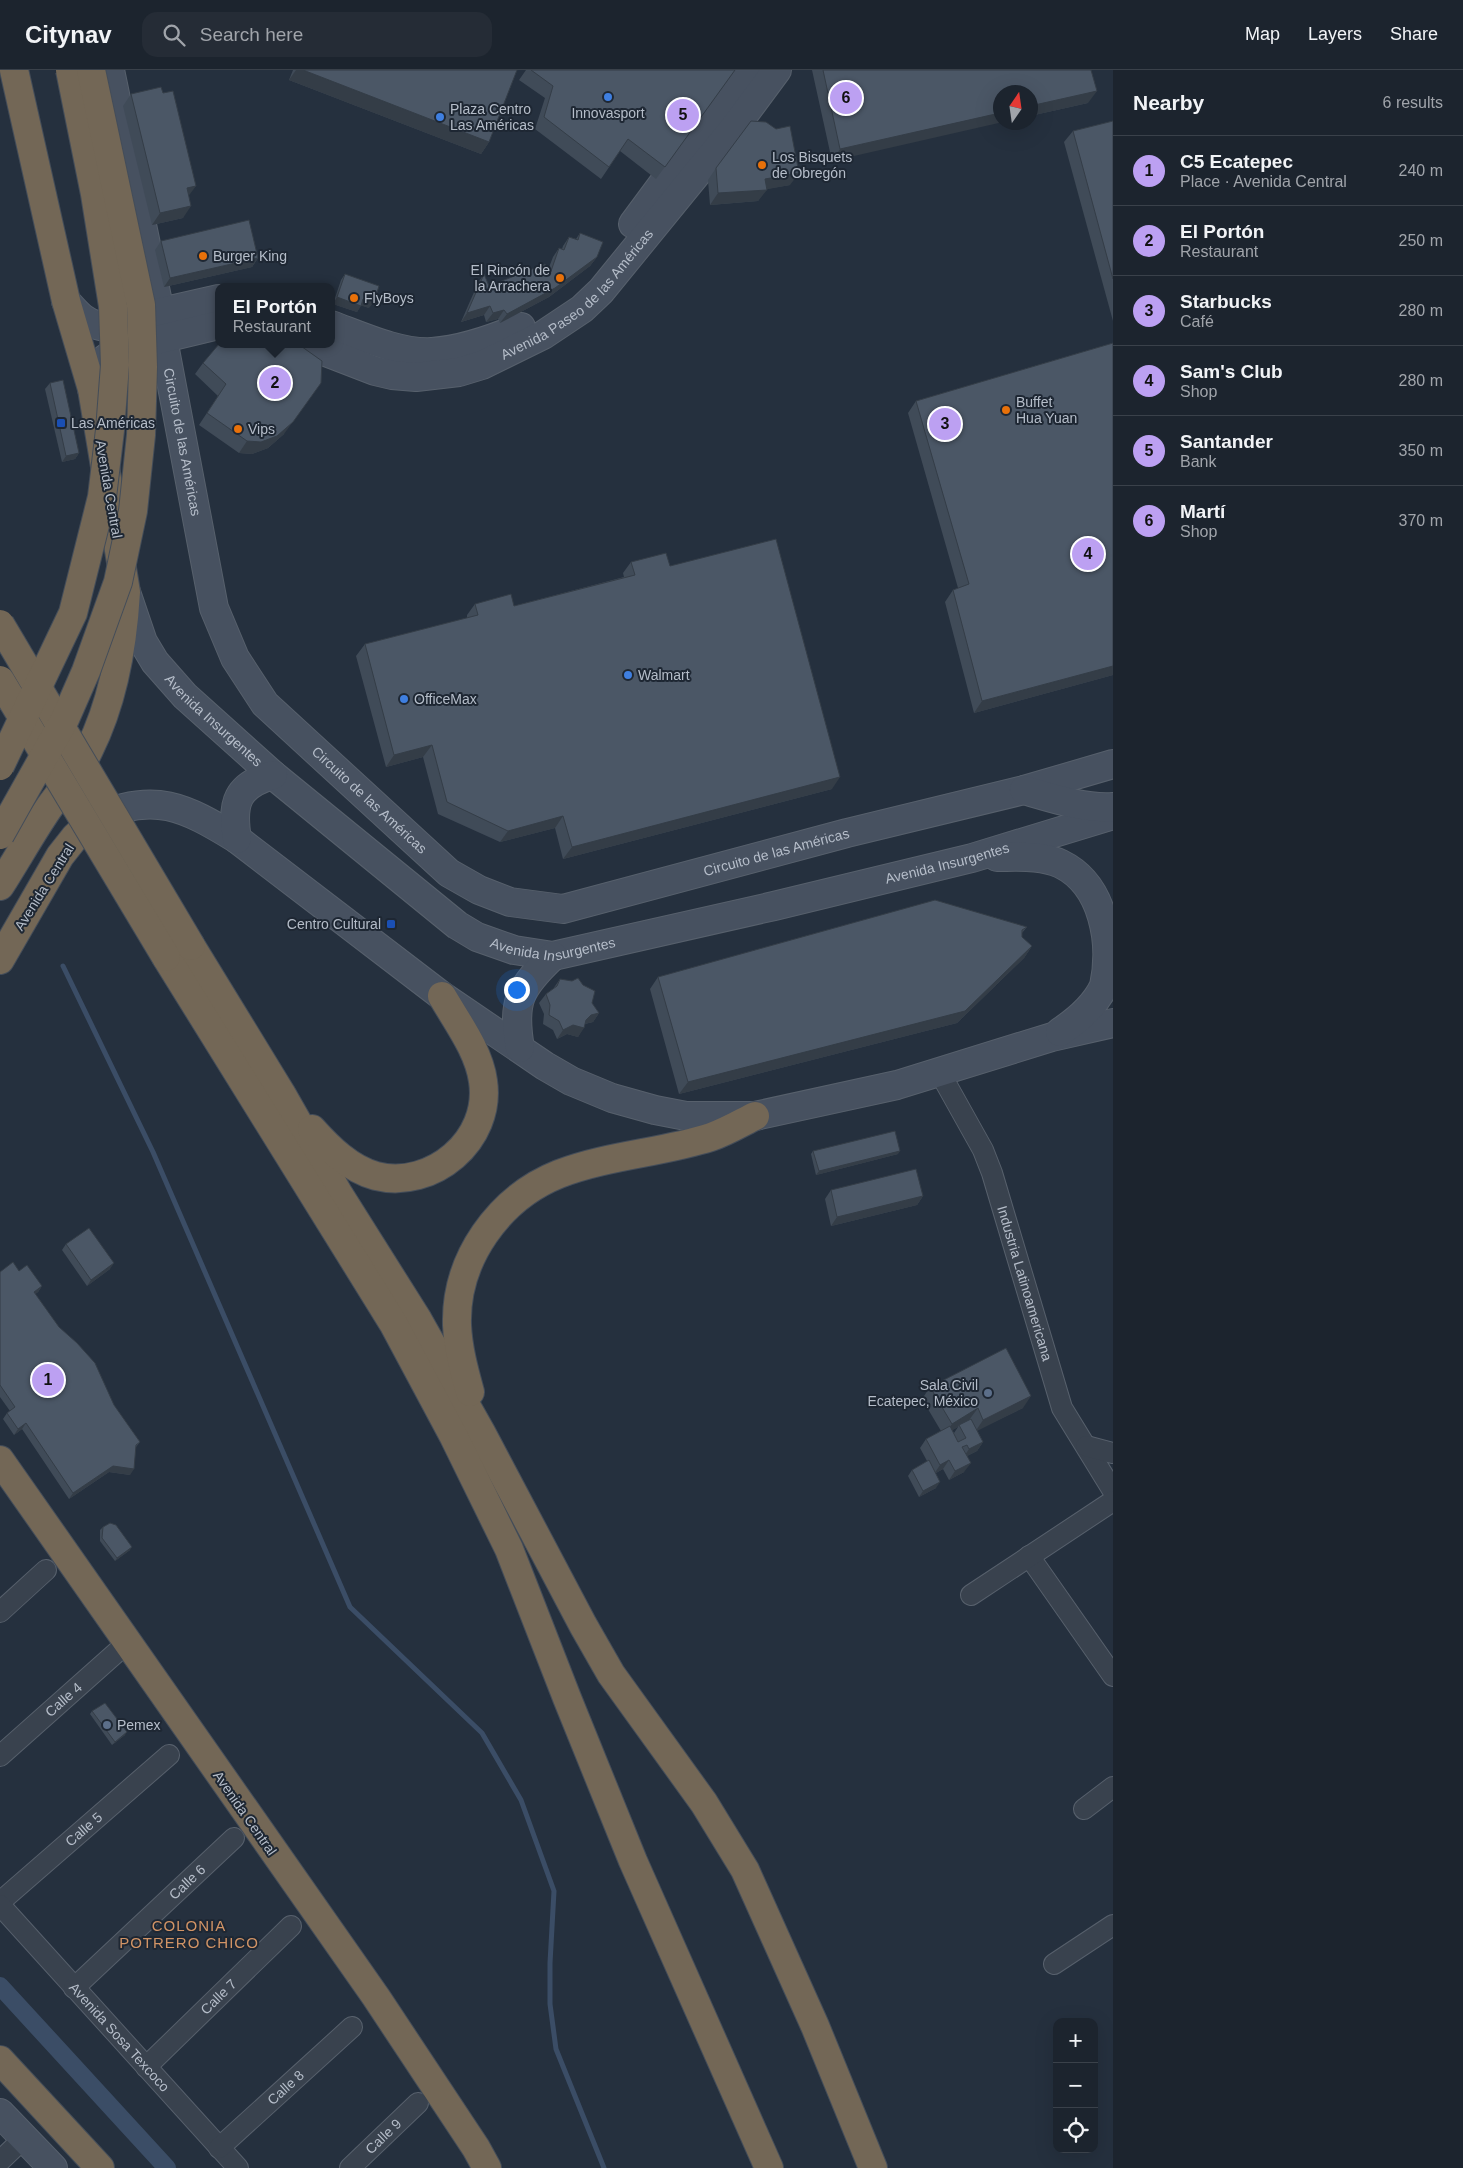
<!DOCTYPE html>
<html lang="en">
<head>
<meta charset="utf-8">
<style>
  body { margin:0; font-family:Arial,sans-serif; background:#252c36; color:#f1f3f6 }
  .controls { position:absolute; right:15px; bottom:15px; display:grid; overflow:hidden; border-radius:10px; box-shadow:0 5px 20px #0002 }
  .controls button { width:45px; height:45px; display:grid; place-items:center; padding:0; border:0; border-bottom:1px solid #3a414a; background:#1c242e; color:#f1f3f6; font:25px sans-serif }
  .compass { position:absolute; left:993px; top:15px; width:45px; height:45px; border-radius:50%; background:#1c242e; box-shadow:0 5px 20px #0002; rotate:13deg }
  .you { position:absolute; left:516px; top:919px; width:18px; height:18px; margin:-12px; border:4px solid #fff; border-radius:50%; background:#1a73e8; box-shadow:0 0 0 8px #1a73e833 }
  .badge { display:grid; place-items:center; width:32px; height:32px; border-radius:50%; background:#bca0f2; color:#111; font-size:16px; font-weight:700 }
  .pin { position:absolute; translate:-50% -50%; border:2px solid #fff; box-shadow:0 1px 5px #0006 }
  .popup { position:absolute; left:215px; top:213px; width:120px; height:65px; box-sizing:border-box; display:grid; place-content:center; border-radius:10px; background:#1c242e; filter:drop-shadow(0 1px 4px #0005); font-size:16px; white-space:nowrap; color:#a0a4aa }
  .popup b { font-size:19px; color:#f1f3f6 }
  .popup::after { content:''; position:absolute; left:50%; top:100%; margin-left:-10px; border:10px solid transparent; border-top-color:#1c242e }
  .list { margin:0; padding:0; list-style:none }
  h2 { display:flex; justify-content:space-between; align-items:center; height:65px; margin:0; padding:0 20px; font-size:21px }
  h2 small { font-size:16px; font-weight:400; color:#a0a4aa }
  .list li { display:grid; grid-template-columns:32px 1fr auto; gap:15px; align-items:center; box-sizing:border-box; height:70px; padding:0 20px; border-top:1px solid #3a414a }
  .list b { display:block; font-size:19px; white-space:nowrap }
  .list p { margin:0; font-size:16px; white-space:nowrap; color:#a0a4aa }
  .list em { font-size:16px; font-style:normal; color:#a0a4aa }
  .icon { flex:none; width:28px; height:28px; fill:none; stroke:currentColor; stroke-width:2; stroke-linecap:round; stroke-linejoin:round }
  .map { position:relative; flex:none; width:1113px; height:2098px; overflow:hidden }
  header { display:flex; align-items:center; gap:30px; box-sizing:border-box; height:70px; padding:0 25px; background:#1c242e; border-bottom:1px solid #3a414a }
  header strong { font-size:24px }
  nav { display:flex; gap:28px; margin-inline-start:auto; font-size:18px }
  .search { width:350px; height:45px; background:#252c36; display:flex; align-items:center; gap:12px; box-sizing:border-box; padding:0 18px; border-radius:15px; color:#a0a4aa; font-size:19px }
  main { display:flex }
  aside { flex:1; background:#1c242e }
  .map>svg:first-child { display:block }
  .lines { fill:none; stroke-linecap:round; stroke-linejoin:round }
  .stream { stroke:#3b4d66; stroke-width:5 }
  .canal { stroke:#3b4d66; stroke-width:18 }
  .street-casing { stroke:#57606c; stroke-width:22 }
  .secondary-casing { stroke:#57606c; stroke-width:30 }
  .highway-casing { stroke:#444d59; stroke-width:30 }
  .street { stroke:#39424e; stroke-width:20 }
  .secondary { stroke:#475160; stroke-width:28 }
  .highway { stroke:#736756; stroke-width:28 }
  .highway-bridge-casing { stroke:#444d59; stroke-width:30; stroke-linecap:butt }
  .highway-bridge { stroke:#736756; stroke-width:28 }
  .wall { fill:#404b58; fill-rule:evenodd }
  .shaded-wall { fill:#343d47 }
  .building { fill:#4b5766; stroke:#343d47 }
  .shop-dot { fill:#3f7fe0; stroke:#1e2733; stroke-width:2 }
  .food-dot { fill:#e8710a; stroke:#1e2733; stroke-width:2 }
  .transit-dot { fill:#1a4fb4; stroke:#1e2733; stroke-width:2 }
  .service-dot { fill:#5c6f8a; stroke:#1e2733; stroke-width:2 }
  .labels { text-anchor:middle; stroke-width:4; stroke-linejoin:round; paint-order:stroke }
  .poi-label { font-size:14px; fill:#b5bdc9; stroke:#1e2733; text-anchor:start }
  .street-label { font-size:14px; fill:#b5bdc9; stroke:#1e2733 }
  .neighbourhood-label { font-size:15px; letter-spacing:1px; fill:#d29466; stroke:#1e2733 }
</style>
</head>
<body>
<header>
<strong>Citynav</strong>
<div class="search"><svg class="icon" aria-label="search" viewBox="0 0 24 24"><circle cx="10" cy="10" r="6"/><path d="M15 15l6 6"/></svg>Search here</div>
<nav><a>Map</a><a>Layers</a><a>Share</a></nav>
</header>
<main>
<div class="map">
<svg width="1113" height="2098" viewBox="0 0 1113 2098">
  <rect width="100%" height="100%" fill="#25303e"/>
  <g class="lines">
    <polyline class="stream" points="63,896 153,1082 350,1537 482,1663 521,1730 554,1821 550,1893 550,1934 556,1979 604,2098"/>
    <polyline class="canal" points="0,1916 167,2098"/>
    <defs>
      <g id="street">
        <path id="s1" d="M940,1003L983,1080L992,1103L1062,1338L1113,1421"/>
        <polyline points="1086,1376 1113,1383"/>
        <polyline points="1029,1486 1113,1606"/>
        <polyline points="971,1525 1113,1431"/>
        <polyline points="0,1542 46,1500"/>
        <path id="s2" d="M0,1686L127,1573"/>
        <polyline points="1084,1739 1113,1717"/>
        <path id="s3" d="M0,1832L169,1685"/>
        <path id="s4" d="M0,1835L238,2098"/>
        <polyline points="1054,1894 1113,1855"/>
        <path id="s5" d="M74,1918L234,1768"/>
        <path id="s6" d="M146,1997L291,1856"/>
        <path id="s7" d="M219,2078L352,1957"/>
        <polyline points="0,2091 24,2068"/>
        <path id="s8" d="M350,2098L418,2033"/>
      </g>
      <g id="secondary">
        <path id="s9" d="M110,0L160,242L163,269L214,538L235,588L265,634L449,803L479,820L510,832L563,839L847,763L1024,720L1113,694"/>
        <polyline points="633,154 747,0"/>
        <path d="M66,231C76,242 84,253 100,256L219,229"/>
        <path d="M331,255C361,266 400,284 432,282C462,280 493,269 521,257"/>
        <path id="s10" d="M305,274L375,301L392,305L416,307L459,302L482,295L543,265L582,239L601,221L734,58L777,0"/>
        <polyline points="92,319 97,303 105,289 119,279 219,255"/>
        <path id="s11" d="M126,522L143,572L155,592L185,626L273,705L457,855L477,867L514,880L553,886L774,836L972,788L1113,745"/>
        <path d="M1024,720C1052,728 1084,739 1113,737"/>
        <path d="M95,748C154,721 185,737 237,769L442,926L545,996L571,1011L612,1028L655,1040L686,1046H755L897,1015L1052,967L1113,953"/>
        <path d="M237,769C231,733 237,715 273,705"/>
        <path d="M997,787C1018,787 1042,785 1061,794C1104,815 1113,873 1104,916C1095,936 1078,950 1060,962"/>
        <path d="M520,978C512,932 519,918 553,886"/>
        <polyline points="0,2043 53,2098"/>
      </g>
      <g id="highway">
        <path d="M0,816C16,791 31,764 48,739C62,719 79,702 89,680C113,632 123,575 126,522L92,319L66,231L14,0"/>
        <polyline points="191,876 281,1023 338,1123 418,1250 481,1362 583,1555 611,1604 704,1733 745,1800 815,1956 873,2098"/>
        <polyline points="166,887 393,1253 454,1367 509,1479 567,1628 633,1791 769,2098"/>
        <polyline points="0,890 60,786 75,767 95,748"/>
        <path d="M312,1059C329,1078 350,1099 376,1106C432,1120 492,1070 483,1011C479,981 457,952 442,926"/>
        <path d="M470,1322C464,1300 458,1278 457,1255C455,1189 499,1128 559,1104C608,1085 662,1083 711,1067C726,1062 741,1053 755,1046"/>
        <polyline points="0,1390 376,1927 476,2078 487,2098"/>
        <polyline points="0,1990 100,2098"/>
      </g>
    </defs>
    <use href="#street" class="street-casing"/>
    <use href="#secondary" class="secondary-casing"/>
    <use href="#highway" class="highway-casing"/>
    <use href="#street" class="street"/>
    <use href="#secondary" class="secondary"/>
    <use href="#highway" class="highway"/>
    <defs>
      <g id="highway-bridge">
        <polyline points="0,554 191,876"/>
        <polyline points="0,610 166,887"/>
        <polyline points="0,696 73,543 102,427 110,360 115,295 113,236 95,124 70,0"/>
        <polyline points="0,765 65,649 86,601 118,512 133,441 141,365 143,297 141,235 91,0"/>
      </g>
    </defs>
    <use href="#highway-bridge" class="highway-bridge-casing"/>
    <use href="#highway-bridge" class="highway-bridge"/>
  </g>
  <g class="wall">
    <polygon points="293,0 517,0 489,72 481,84 289,10"/>
    <polygon points="526,0 735,0 656,109 620,81 601,109 535,59 545,28 519,10"/>
    <polygon points="812,0 1091,0 1088,33 1030,46 1030,22 832,91"/>
    <polygon points="163,23 189,126 183,148 152,155 123,36 131,24"/>
    <polygon points="1113,51 1113,251 1064,72 1073,61"/>
    <polygon points="716,98 790,115 766,119 758,131 710,135 708,110"/>
    <polygon points="580,163 597,187 590,196 549,227 500,253 498,249 486,252 484,245 461,252 478,213 484,204 489,216 548,200 553,187 559,178 562,179 563,176 569,167 576,169"/>
    <polygon points="161,171 258,188 252,197 164,217 155,180"/>
    <polygon points="345,204 369,238 361,235 357,242 333,234 341,210"/>
    <polygon points="1113,273 1113,605 974,643 945,532 953,520 958,518 908,343 916,331"/>
    <polygon points="203,293 284,364 268,378 252,384 239,383 199,355 218,326 195,304"/>
    <polygon points="50,313 79,383 75,389 62,392 45,319"/>
    <polygon points="631,492 670,496 832,719 563,789 555,758 500,772 438,744 423,687 386,697 356,586 365,574 467,548 467,545 475,534 514,536 624,507 623,503"/>
    <polygon points="1027,857 1022,863 1022,867 1032,876 1024,888 957,953 679,1024 650,919 658,907"/>
    <polygon points="560,909 592,933 599,943 593,952 585,954 578,967 567,964 557,969 553,960 543,954 544,944 539,933 546,924 553,919"/>
    <polygon points="813,1081 898,1084 816,1105 811,1084"/>
    <polygon points="831,1120 923,1126 917,1135 831,1156 825,1129"/>
    <polygon points="66,1174 110,1199 87,1216 62,1180"/>
    <polygon points="19,1201 42,1216 38,1222 35,1224 140,1372 136,1377 130,1405 109,1402 69,1429 22,1359 14,1365 3,1349 7,1343 10,1341 0,1327 0,1202"/>
    <path d="M930,1317L1023,1338L977,1360L983,1372L977,1381L967,1386L964,1402L949,1410L943,1399L936,1403V1418L919,1427L908,1406L912,1400L927,1391L920,1378L926,1369L941,1361L922,1329ZM958,1357L954,1363L952,1360Z"/>
    <polygon points="103,1457 130,1480 115,1491 100,1471 100,1460"/>
    <polygon points="92,1641 125,1665 112,1675 90,1644"/>
  </g>
  <g class="shaded-wall">
    <polygon points="296,0 303,0 489,72 481,84 289,10"/>
    <polygon points="1097,21 1088,33 1030,46 1030,36"/>
    <polygon points="1000,43 1000,52 1003,52 832,91 840,79"/>
    <polygon points="799,103 790,115 763,120 767,120 758,131 710,135 718,123 765,109"/>
    <polygon points="196,116 187,128 187,118"/>
    <polygon points="191,136 183,148 152,155 160,143"/>
    <polygon points="597,187 590,196 549,227 500,253 507,244"/>
    <polygon points="258,188 252,197 164,217 170,208"/>
    <polygon points="337,227 361,236 357,242 333,234"/>
    <polygon points="363,229 374,232 369,238 359,235"/>
    <polygon points="490,236 484,245 461,252 467,243"/>
    <polygon points="504,240 498,249 486,252 493,243"/>
    <polygon points="313,324 284,364 268,378 252,384 239,383 247,371"/>
    <polygon points="79,383 75,389 62,392 66,386"/>
    <polygon points="1113,596 1113,605 974,643 982,631"/>
    <polygon points="432,675 423,687 386,697 394,685"/>
    <polygon points="840,707 832,719 563,789 572,777"/>
    <polygon points="563,746 555,758 500,772 508,761"/>
    <polygon points="1032,876 1024,888 957,953 679,1024 688,1012"/>
    <polygon points="599,943 593,952 584,954 584,958 578,967 567,964 557,969 563,960 573,955 586,950 591,945"/>
    <polygon points="900,1081 898,1084 816,1105 819,1101"/>
    <polygon points="923,1126 917,1135 831,1156 837,1147"/>
    <polygon points="114,1193 110,1199 87,1216 91,1210"/>
    <polygon points="42,1216 38,1222 30,1228 34,1222"/>
    <polygon points="1031,1326 1023,1338 975,1362 983,1350"/>
    <polygon points="978,1338 969,1350 959,1355 958,1357 944,1365 952,1354"/>
    <polygon points="26,1353 22,1359 14,1365 18,1359"/>
    <polygon points="983,1372 977,1381 963,1388 969,1379"/>
    <polygon points="949,1390 943,1399 934,1404 940,1395"/>
    <polygon points="971,1393 964,1402 949,1410 955,1401"/>
    <polygon points="113,1396 134,1399 130,1405 109,1402 69,1429 73,1423"/>
    <polygon points="940,1412 936,1418 919,1427 923,1421"/>
    <polygon points="132,1477 130,1480 115,1491 117,1488"/>
    <polygon points="127,1662 125,1665 112,1675 115,1672"/>
  </g>
  <g class="building">
    <polygon points="303,0 517,0 489,72"/>
    <polygon points="531,0 735,0 665,97 628,69 609,97 544,47 553,16"/>
    <polygon points="823,0 1091,0 1097,21 1030,36 1030,22 1000,22 1000,43 840,79"/>
    <polygon points="161,17 163,23 173,21 196,116 187,118 191,136 160,143 131,24"/>
    <polygon points="751,51 766,52 776,59 790,56 799,103 765,109 767,120 718,123 716,98"/>
    <polygon points="1113,51 1113,209 1073,61"/>
    <polygon points="249,150 258,188 170,208 161,171"/>
    <polygon points="580,163 603,172 597,187 555,218 507,244 504,240 493,243 490,236 467,243 484,204 489,216 545,194 550,204 559,178 564,180 569,167 578,170"/>
    <polygon points="345,204 379,216 374,232 363,229 361,236 337,227"/>
    <polygon points="1113,273 1113,596 982,631 953,520 969,514 916,331"/>
    <polygon points="219,274 298,274 322,291 321,313 293,352 277,366 261,372 247,371 207,343 226,314 203,293"/>
    <polygon points="63,310 79,383 66,386 50,313"/>
    <polygon points="776,469 840,707 572,777 563,746 508,761 447,732 432,675 394,685 365,574 478,545 475,534 511,524 514,536 635,505 631,492 666,483 670,496"/>
    <polygon points="935,830 1027,857 1022,860 1022,867 1032,876 965,941 688,1012 658,907"/>
    <polygon points="578,908 583,915 595,921 592,933 599,943 591,945 586,950 584,958 573,955 563,960 559,951 549,945 550,935 546,924 557,916 560,909 572,911"/>
    <polygon points="895,1061 900,1081 819,1101 813,1081"/>
    <polygon points="916,1099 923,1126 837,1147 831,1120"/>
    <polygon points="89,1158 114,1193 91,1210 66,1174"/>
    <polygon points="13,1192 19,1201 27,1195 42,1216 34,1222 59,1257 77,1273 95,1293 114,1335 140,1372 136,1375 134,1399 113,1396 73,1423 26,1353 18,1359 7,1343 15,1337 0,1315 0,1202"/>
    <polygon points="1006,1278 1031,1326 983,1350 978,1338 952,1354 930,1317"/>
    <polygon points="971,1349 983,1372 969,1379 967,1375 962,1377 971,1393 955,1401 949,1390 940,1395 926,1369 950,1356 958,1372 966,1368 959,1355"/>
    <polygon points="929,1390 940,1412 923,1421 912,1400"/>
    <polygon points="110,1453 116,1455 132,1477 117,1488 102,1468 103,1457"/>
    <polygon points="105,1633 127,1662 115,1672 92,1641"/>
  </g>
  <g class="shop-dot">
    <circle cx="608" cy="27" r="5"/>
    <circle cx="440" cy="47" r="5"/>
    <circle cx="628" cy="605" r="5"/>
    <circle cx="404" cy="629" r="5"/>
  </g>
  <g class="food-dot">
    <circle cx="762" cy="95" r="5"/>
    <circle cx="203" cy="186" r="5"/>
    <circle cx="560" cy="208" r="5"/>
    <circle cx="354" cy="228" r="5"/>
    <circle cx="1006" cy="340" r="5"/>
    <circle cx="238" cy="359" r="5"/>
  </g>
  <g class="transit-dot">
    <rect x="56" y="348" width="10" height="10" rx="2.5"/>
    <rect x="386" y="849" width="10" height="10" rx="2.5"/>
  </g>
  <g class="service-dot">
    <circle cx="988" cy="1323" r="5"/>
    <circle cx="107" cy="1655" r="5"/>
  </g>
  <g class="labels">
    <g class="poi-label">
      <text x="450" y="44">Plaza Centro<tspan x="450" dy="16">Las Américas</tspan></text>
      <text x="608" y="48" text-anchor="middle">Innovasport</text>
      <text x="772" y="92">Los Bisquets<tspan x="772" dy="16">de Obregón</tspan></text>
      <text x="213" y="191">Burger King</text>
      <text x="550" y="205" text-anchor="end">El Rincón de<tspan x="550" dy="16">la Arrachera</tspan></text>
      <text x="364" y="233">FlyBoys</text>
      <text x="1016" y="337">Buffet<tspan x="1016" dy="16">Hua Yuan</tspan></text>
      <text x="71" y="358">Las Américas</text>
      <text x="248" y="364">Vips</text>
      <text x="638" y="610">Walmart</text>
      <text x="414" y="634">OfficeMax</text>
      <text x="381" y="859" text-anchor="end">Centro Cultural</text>
      <text x="978" y="1320" text-anchor="end">Sala Civil<tspan x="978" dy="16">Ecatepec, México</tspan></text>
      <text x="117" y="1660">Pemex</text>
    </g>
    <g class="street-label">
      <text dy="5" stroke="none"><textPath href="#s10" startOffset="304">Avenida Paseo de las Américas</textPath></text>
      <text dy="5" stroke="none"><textPath href="#s9" startOffset="379">Circuito de las Américas</textPath></text>
      <text transform="translate(109 419) rotate(80)" y="5">Avenida Central</text>
      <text dy="5" stroke="none"><textPath href="#s11" startOffset="159">Avenida Insurgentes</textPath></text>
      <text dy="5" stroke="none"><textPath href="#s9" startOffset="799">Circuito de las Américas</textPath></text>
      <text dy="5" stroke="none"><textPath href="#s9" startOffset="1249">Circuito de las Américas</textPath></text>
      <text dy="5" stroke="none"><textPath href="#s11" startOffset="984">Avenida Insurgentes</textPath></text>
      <text transform="translate(44 817) rotate(-58)" y="5">Avenida Central</text>
      <text dy="5" stroke="none"><textPath href="#s11" startOffset="579">Avenida Insurgentes</textPath></text>
      <text dy="5" stroke="none"><textPath href="#s1" startOffset="228">Industria Latinoamericana</textPath></text>
      <text dy="5" stroke="none"><textPath href="#s2" startOffset="85">Calle 4</textPath></text>
      <text transform="translate(245 1743) rotate(55)" y="5">Avenida Central</text>
      <text dy="5" stroke="none"><textPath href="#s3" startOffset="111">Calle 5</textPath></text>
      <text dy="5" stroke="none"><textPath href="#s5" startOffset="155">Calle 6</textPath></text>
      <text dy="5" stroke="none"><textPath href="#s6" startOffset="101">Calle 7</textPath></text>
      <text dy="5" stroke="none"><textPath href="#s4" startOffset="178">Avenida Sosa Texcoco</textPath></text>
      <text dy="5" stroke="none"><textPath href="#s7" startOffset="90">Calle 8</textPath></text>
      <text dy="5" stroke="none"><textPath href="#s8" startOffset="46">Calle 9</textPath></text>
    </g>
    <g class="neighbourhood-label">
      <text x="189" y="1861">COLONIA<tspan x="189" dy="17">POTRERO CHICO</tspan></text>
    </g>
  </g>
</svg>
<div class="controls">
<button>+</button>
<button>−</button>
<button><svg class="icon" aria-label="locate" viewBox="0 0 24 24"><circle cx="12" cy="12" r="6"/><path d="M12 2v4M12 18v4M2 12h4M18 12h4"/></svg></button>
</div>
<svg class="compass" viewBox="-18 -18 36 36"><path d="M0-13l5 13h-10z" fill="#e53935"/><path d="M0 13l5-13h-10z" fill="#a0a4aa"/></svg>
<div class="you"></div>
<div class="pin badge" style="left:48px;top:1310px">1</div>
<div class="pin badge" style="left:275px;top:313px">2</div>
<div class="popup"><b>El Portón</b>Restaurant</div>
<div class="pin badge" style="left:945px;top:354px">3</div>
<div class="pin badge" style="left:1088px;top:484px">4</div>
<div class="pin badge" style="left:683px;top:45px">5</div>
<div class="pin badge" style="left:846px;top:28px">6</div>
</div>
<aside>
<h2>Nearby<small>6 results</small></h2>
<ul class="list">
<li><span class="badge">1</span><div><b>C5 Ecatepec</b><p>Place · Avenida Central</p></div><em>240 m</em></li>
<li><span class="badge">2</span><div><b>El Portón</b><p>Restaurant</p></div><em>250 m</em></li>
<li><span class="badge">3</span><div><b>Starbucks</b><p>Café</p></div><em>280 m</em></li>
<li><span class="badge">4</span><div><b>Sam's Club</b><p>Shop</p></div><em>280 m</em></li>
<li><span class="badge">5</span><div><b>Santander</b><p>Bank</p></div><em>350 m</em></li>
<li><span class="badge">6</span><div><b>Martí</b><p>Shop</p></div><em>370 m</em></li>
</ul>
</aside>
</main>
</body>
</html>
